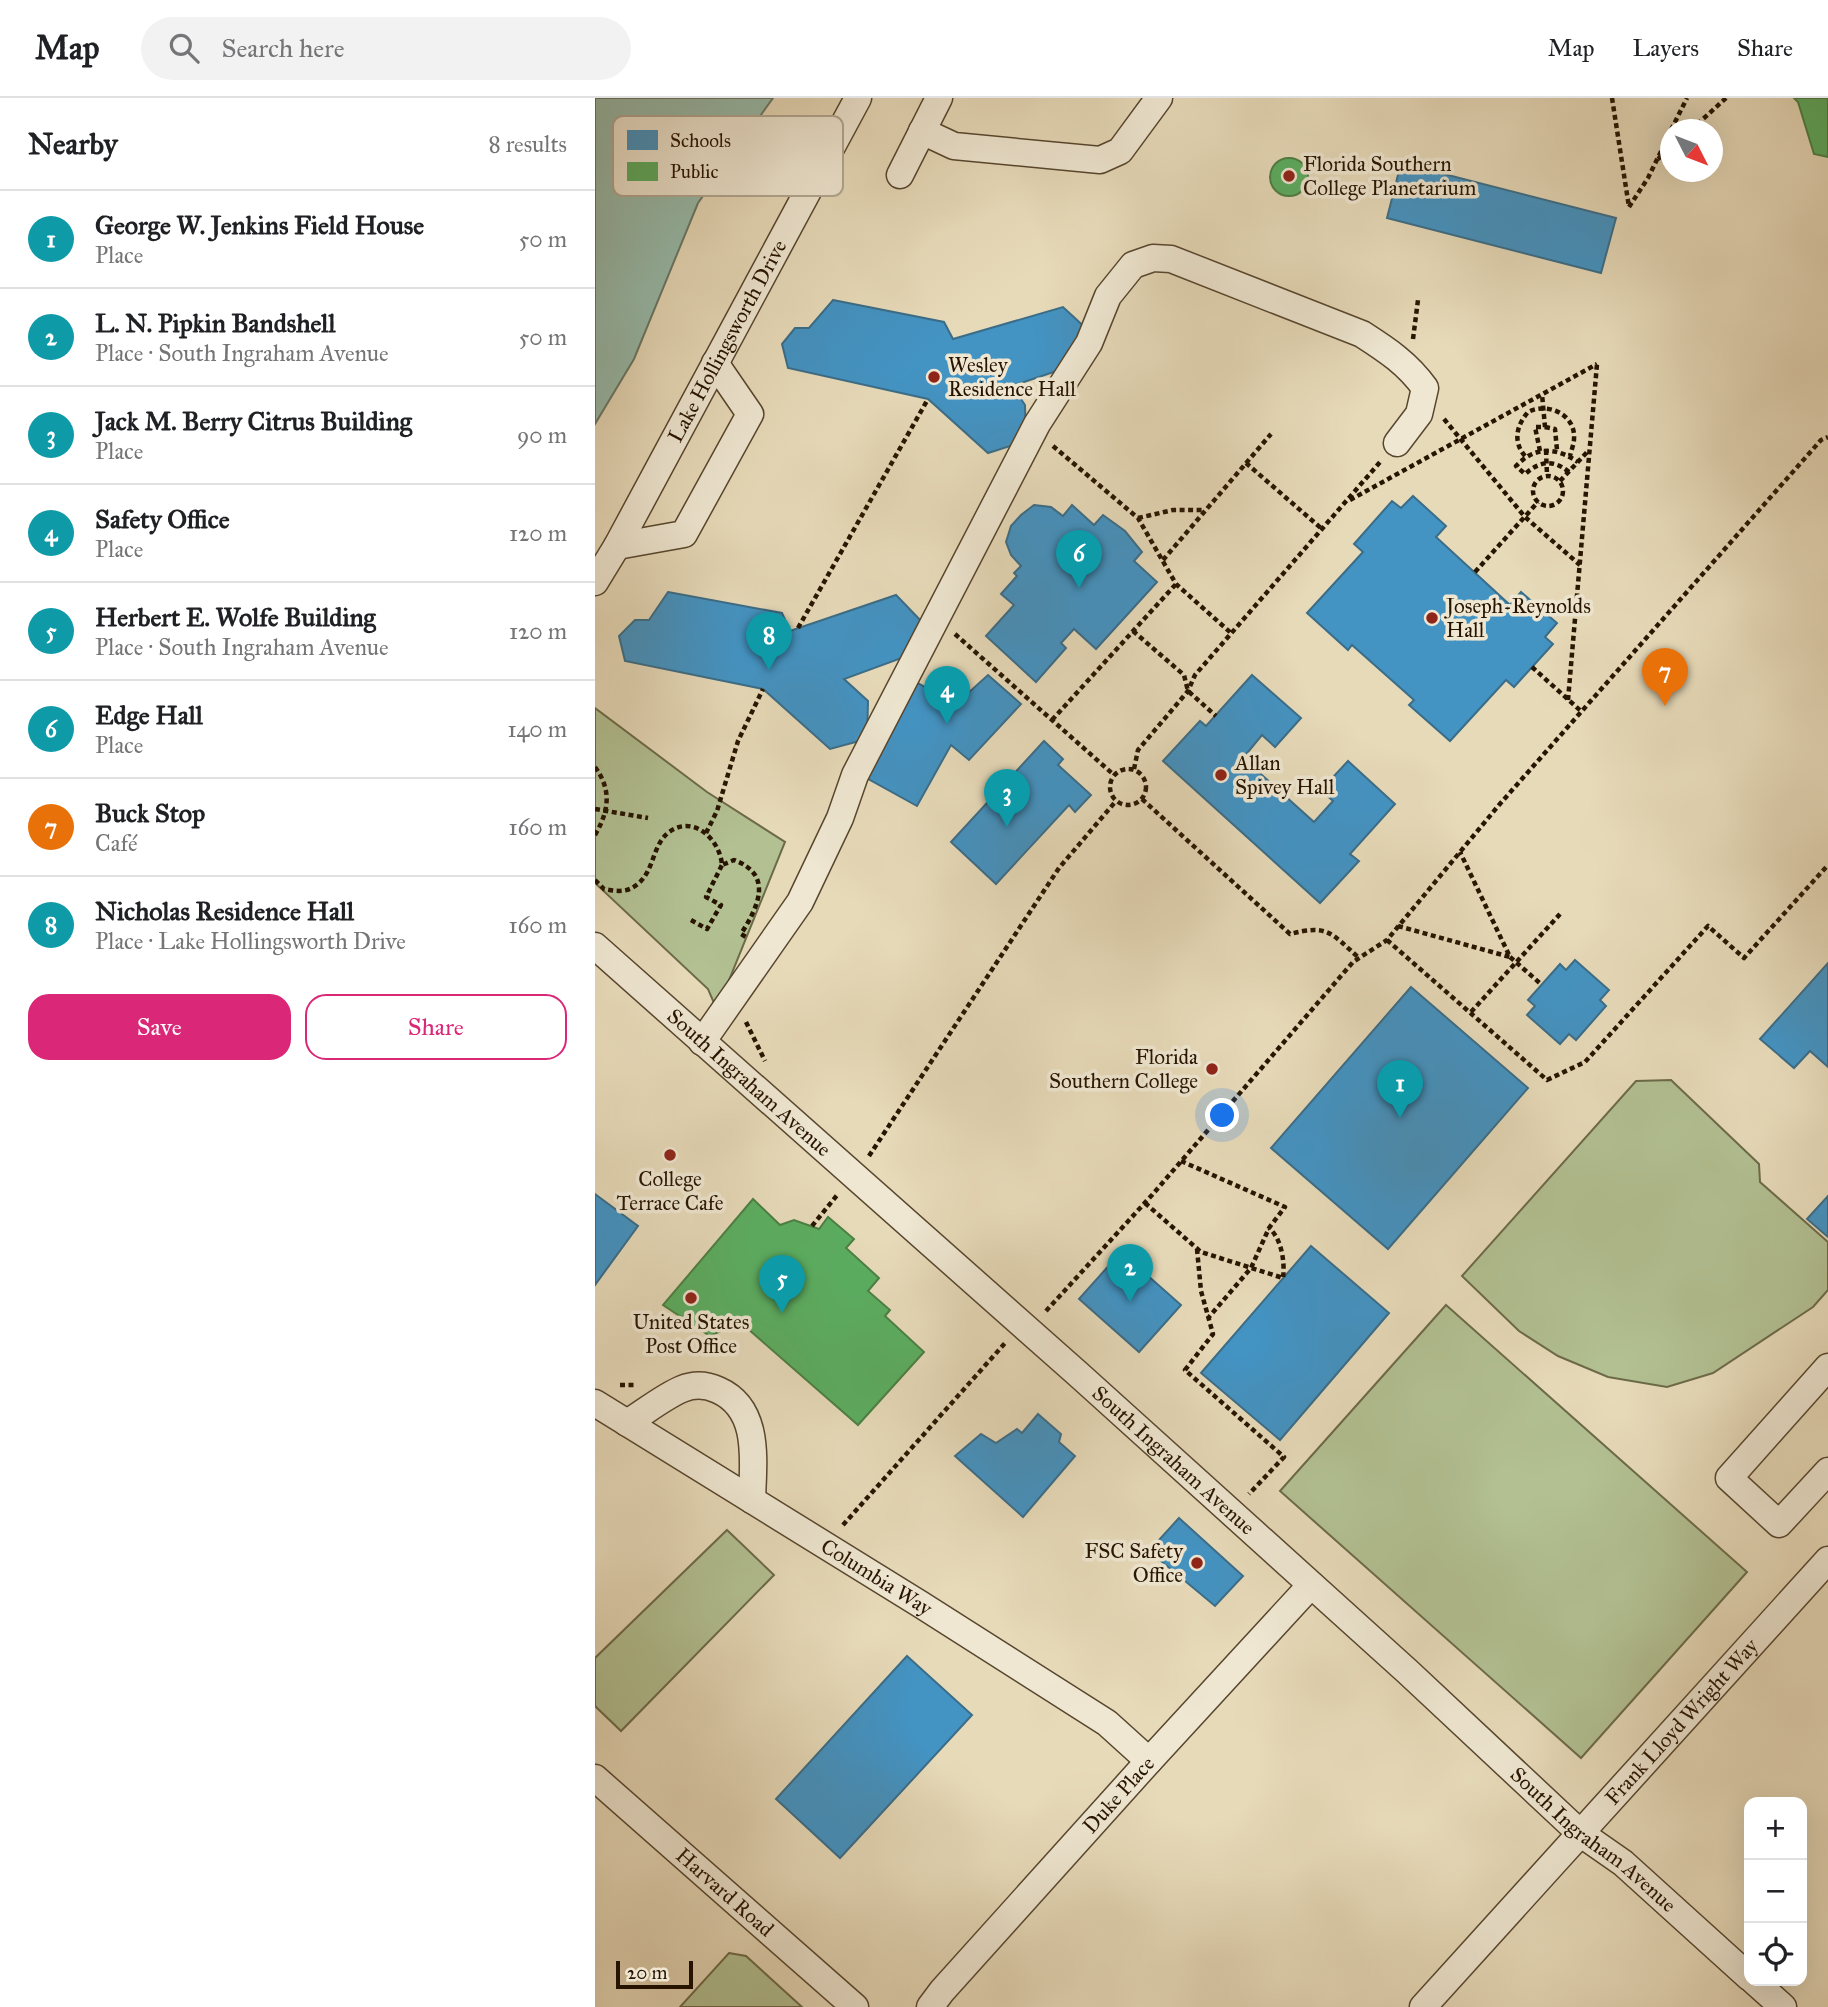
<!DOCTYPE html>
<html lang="en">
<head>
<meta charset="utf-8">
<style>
  body { margin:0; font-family:"IM FELL Great Primer",serif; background:#f2f2f2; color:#202124 }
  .controls { position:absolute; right:21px; bottom:21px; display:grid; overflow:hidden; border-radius:14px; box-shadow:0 7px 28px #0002 }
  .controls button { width:63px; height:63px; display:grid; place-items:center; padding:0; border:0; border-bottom:2px solid #e0e0e0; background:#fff; color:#202124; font:35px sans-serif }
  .compass { position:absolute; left:1065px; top:21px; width:63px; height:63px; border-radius:50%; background:#fff; box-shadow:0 7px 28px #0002; rotate:132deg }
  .scale { position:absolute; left:21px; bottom:18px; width:77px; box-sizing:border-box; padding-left:7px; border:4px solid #271400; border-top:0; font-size:19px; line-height:24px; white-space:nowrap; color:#271400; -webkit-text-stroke:5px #efe7d2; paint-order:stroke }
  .you { position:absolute; left:628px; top:1018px; width:24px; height:24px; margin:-18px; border:5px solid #fff; border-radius:50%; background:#1a73e8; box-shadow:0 0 0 10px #1a73e833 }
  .badge { display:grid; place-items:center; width:46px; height:46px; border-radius:50%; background:#db2777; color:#fff; font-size:23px; font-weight:700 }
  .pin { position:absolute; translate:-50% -58px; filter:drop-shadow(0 2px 4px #0008) }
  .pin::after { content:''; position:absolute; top:37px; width:24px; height:21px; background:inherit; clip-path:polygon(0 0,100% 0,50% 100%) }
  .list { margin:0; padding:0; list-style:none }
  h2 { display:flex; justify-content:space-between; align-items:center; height:91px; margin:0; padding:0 28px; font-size:30px }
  h2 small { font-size:23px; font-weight:400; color:#757577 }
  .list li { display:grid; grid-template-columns:46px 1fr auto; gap:21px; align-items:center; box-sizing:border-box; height:98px; padding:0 28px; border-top:2px solid #e0e0e0 }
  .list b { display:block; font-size:26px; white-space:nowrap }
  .list p { margin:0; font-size:23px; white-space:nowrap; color:#757577 }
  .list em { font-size:23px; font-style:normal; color:#757577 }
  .actions { display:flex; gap:14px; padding:21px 28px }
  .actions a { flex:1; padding:16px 0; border:2px solid #db2777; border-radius:21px; text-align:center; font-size:24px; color:#db2777 }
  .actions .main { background:#db2777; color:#fff }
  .icon { flex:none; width:38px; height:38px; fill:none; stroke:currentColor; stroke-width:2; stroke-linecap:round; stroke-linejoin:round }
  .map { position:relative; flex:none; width:1233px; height:1909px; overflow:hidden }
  header { display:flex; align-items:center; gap:42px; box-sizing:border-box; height:98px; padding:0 35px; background:#fff; border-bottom:2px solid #e0e0e0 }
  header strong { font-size:33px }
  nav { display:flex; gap:38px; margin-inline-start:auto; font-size:24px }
  .search { width:490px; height:63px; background:#f2f2f2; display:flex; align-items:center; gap:18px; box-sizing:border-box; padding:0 24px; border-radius:38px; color:#757577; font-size:26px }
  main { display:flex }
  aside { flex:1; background:#fff }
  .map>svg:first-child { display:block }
  .green { fill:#b2c092; stroke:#6c6a49; stroke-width:2 }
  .water { fill:#97bbab; stroke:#6a7867; stroke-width:2 }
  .schools { fill:#4393c3; stroke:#3b6d88; stroke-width:2 }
  .public { fill:#5aae61; stroke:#4b8044; stroke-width:2 }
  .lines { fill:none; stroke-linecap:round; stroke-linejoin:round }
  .minor-casing { stroke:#57462e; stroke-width:29 }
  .path { stroke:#271400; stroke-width:4.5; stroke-dasharray:5 3.5; stroke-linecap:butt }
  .minor { stroke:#efe7d2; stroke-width:26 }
  .poi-dot { fill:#8f2418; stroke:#efe7d2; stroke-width:2.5 }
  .labels { text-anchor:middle; stroke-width:7; stroke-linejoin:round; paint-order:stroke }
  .poi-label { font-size:21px; fill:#271400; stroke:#efe7d2; text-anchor:start }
  .street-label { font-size:21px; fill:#271400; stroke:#efe7d2 }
  .key { fill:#efe7d2; stroke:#b3a893; stroke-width:2 }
  .key-label { font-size:19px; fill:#271400 }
</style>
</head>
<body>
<header>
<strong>Map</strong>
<div class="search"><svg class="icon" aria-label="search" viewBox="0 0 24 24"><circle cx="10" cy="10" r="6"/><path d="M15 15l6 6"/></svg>Search here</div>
<nav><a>Map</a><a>Layers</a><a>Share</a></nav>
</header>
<main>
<aside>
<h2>Nearby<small>8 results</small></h2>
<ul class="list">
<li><span class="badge" style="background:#0f9aa8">1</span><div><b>George W. Jenkins Field House</b><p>Place</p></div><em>50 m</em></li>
<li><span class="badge" style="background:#0f9aa8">2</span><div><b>L. N. Pipkin Bandshell</b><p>Place · South Ingraham Avenue</p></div><em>50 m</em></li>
<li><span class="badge" style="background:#0f9aa8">3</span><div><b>Jack M. Berry Citrus Building</b><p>Place</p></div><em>90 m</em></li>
<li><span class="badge" style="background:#0f9aa8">4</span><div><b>Safety Office</b><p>Place</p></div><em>120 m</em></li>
<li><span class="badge" style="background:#0f9aa8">5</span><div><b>Herbert E. Wolfe Building</b><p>Place · South Ingraham Avenue</p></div><em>120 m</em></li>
<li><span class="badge" style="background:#0f9aa8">6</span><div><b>Edge Hall</b><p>Place</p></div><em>140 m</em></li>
<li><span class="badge" style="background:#e8710a">7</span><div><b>Buck Stop</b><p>Café</p></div><em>160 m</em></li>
<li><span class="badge" style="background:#0f9aa8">8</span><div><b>Nicholas Residence Hall</b><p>Place · Lake Hollingsworth Drive</p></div><em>160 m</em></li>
</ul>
<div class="actions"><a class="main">Save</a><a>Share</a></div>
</aside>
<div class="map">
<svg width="1233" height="1909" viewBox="0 0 1233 1909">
  <rect width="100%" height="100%" fill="#e7dab9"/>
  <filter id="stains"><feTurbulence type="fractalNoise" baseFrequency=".00286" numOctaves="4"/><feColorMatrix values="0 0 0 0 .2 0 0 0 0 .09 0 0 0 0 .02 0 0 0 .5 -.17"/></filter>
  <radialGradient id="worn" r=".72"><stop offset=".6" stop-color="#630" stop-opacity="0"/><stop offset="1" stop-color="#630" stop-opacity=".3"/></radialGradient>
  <g class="green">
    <polygon points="0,610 112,694 190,744 122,912 113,891 0,785"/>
    <polygon points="1076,982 1164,1066 1165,1084 1233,1144 1233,1192 1218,1209 1118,1275 1072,1289 1013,1279 963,1258 924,1233 867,1178 1041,983"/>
    <polygon points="851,1207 1152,1474 986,1660 685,1393"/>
    <polygon points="132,1432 179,1477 26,1633 0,1608 0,1560"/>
    <polygon points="134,1855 151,1858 207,1909 85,1909"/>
  </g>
  <polygon class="water" points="0,0 178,0 103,105 39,261 0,326"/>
  <g class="schools">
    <polygon points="806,65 1021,120 1006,175 792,120"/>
    <polygon points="238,202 349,224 358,241 468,209 496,235 471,270 417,288 430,307 431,343 393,355 333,301 193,270 187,246 200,230 214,230"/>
    <polygon points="818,398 851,428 841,439 915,507 926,494 962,525 950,539 958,546 919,589 911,582 855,643 814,607 819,602 757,547 753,552 712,515 768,454 759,446 797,403 806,410"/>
    <polygon points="439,407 456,409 468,418 477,407 499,427 508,417 530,433 547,454 539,463 562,484 501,551 479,531 466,545 471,550 441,584 391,538 419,507 406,496 422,478 419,475 426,468 416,457 411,444 416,428 426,417"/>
    <polygon points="73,494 187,515 195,533 301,497 329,526 312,558 249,581 273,603 272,641 235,651 168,591 30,563 24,538 40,522 54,522"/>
    <polygon points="393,577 426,606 374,662 356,647 322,708 268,678 321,584 361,606"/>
    <polygon points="657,577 706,620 680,649 667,637 648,660 719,724 738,703 726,692 753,663 800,706 755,756 764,763 725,805 568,663 605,623 611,628"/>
    <polygon points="449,643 468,661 463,667 496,697 480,714 474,707 401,786 356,744"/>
    <polygon points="980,862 1014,892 1005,902 1011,908 981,942 974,936 965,946 932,917 940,908 933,902 965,866 971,872"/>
    <polygon points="1233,865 1233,969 1215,953 1199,970 1165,941"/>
    <polygon points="816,889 933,990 793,1151 676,1050"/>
    <polygon points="0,1096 43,1128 0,1187"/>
    <polygon points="1233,1098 1233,1139 1212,1121"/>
    <polygon points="716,1148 794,1215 685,1342 606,1275"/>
    <polygon points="526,1154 586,1207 544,1254 484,1201"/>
    <polygon points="443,1316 466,1336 464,1344 480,1358 428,1419 360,1358 386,1336 401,1345 422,1331 427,1335"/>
    <polygon points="584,1420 648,1478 620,1508 554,1453"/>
    <polygon points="312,1558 377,1617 245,1760 181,1701"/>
  </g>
  <g class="public">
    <polygon points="1199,0 1233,0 1233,59 1219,56 1203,4"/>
    <circle cx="694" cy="79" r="19"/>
    <polygon points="158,1101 185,1127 199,1122 224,1131 233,1119 259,1141 251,1150 284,1180 273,1193 295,1212 290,1218 329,1254 263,1327 145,1224 115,1238 68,1207"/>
  </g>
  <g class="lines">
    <defs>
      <g id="minor">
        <polyline points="327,33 359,48 505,62 525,53 564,0"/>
        <polyline points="305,77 344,0"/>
        <polyline points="22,448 89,436 155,316 120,265"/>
        <path id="s1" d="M0,484L22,448L263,0"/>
        <path id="s2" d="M0,848L483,1276L813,1574L985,1735L1028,1765L1154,1879"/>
        <path d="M107,944L205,804L245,720L260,677L442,326L494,245L513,198L538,167L558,160L576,161L767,236C792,252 813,266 830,290L824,316L802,345"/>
        <polyline points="1233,1269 1134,1380 1184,1426 1233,1373"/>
        <path id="s3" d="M0,1305L325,1506L512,1625L554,1663"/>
        <path d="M32,1325C50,1314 68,1299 87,1291C99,1286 112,1287 123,1292C166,1311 158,1364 157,1402"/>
        <path id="s4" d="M0,1680L260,1909"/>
        <polyline points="1159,1883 1188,1909"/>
        <path id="s5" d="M335,1909L347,1893L554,1663L716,1487"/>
        <path id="s6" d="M828,1909L1233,1462"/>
      </g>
    </defs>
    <use href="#minor" class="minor-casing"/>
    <g class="path">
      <polyline points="1017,0 1034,109"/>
      <polyline points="1076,32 1092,0"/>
      <polyline points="1096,32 1131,0"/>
      <polyline points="1063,61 1076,50"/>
      <polyline points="1034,109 1053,80 1076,33"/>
      <polyline points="818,241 823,202"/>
      <polyline points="849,321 930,419 985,467"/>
      <polyline points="950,329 960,331 962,352"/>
      <polyline points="458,348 543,420 581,486 636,535"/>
      <polyline points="951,352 952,377"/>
      <polyline points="945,353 940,329 950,329 947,296"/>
      <path d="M930,358C918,344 921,328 933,314C952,304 981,316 979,341C979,346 976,353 975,358"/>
      <polyline points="651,365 727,431"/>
      <path d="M974,374C958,361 945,363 930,376L921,368C940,348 961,349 983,364"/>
      <circle cx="953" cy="393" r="15"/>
      <polyline points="965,383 994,352"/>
      <polyline points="755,402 1002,266"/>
      <polyline points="543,420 578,412 610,412"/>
      <polyline points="568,462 676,336"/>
      <polyline points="880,474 943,404"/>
      <polyline points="203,530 333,301"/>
      <polyline points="538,533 589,577 593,593 621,618"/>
      <polyline points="360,536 519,677"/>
      <polyline points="937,569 987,614"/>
      <polyline points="973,602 1002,266"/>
      <polyline points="457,622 581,486"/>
      <path d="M0,669C17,692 14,713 0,737"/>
      <polyline points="539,671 543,652 593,593 600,577 786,363"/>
      <circle cx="533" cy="689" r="18"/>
      <path d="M547,701L695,836C733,826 736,835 764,860"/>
      <polyline points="0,711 53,720"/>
      <polyline points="111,735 122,713 143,643 168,591"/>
      <path d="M0,782L9,791C19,793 31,795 40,788C60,775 56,748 74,734C99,716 125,742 127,767L139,762C179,777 163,809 146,836L151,839"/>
      <polyline points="96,822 112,831 126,807 111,799 127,767"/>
      <polyline points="803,828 915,859 865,754"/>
      <polyline points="792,842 952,982 990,964 1113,828 1149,860 1233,767"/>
      <polyline points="915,859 947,887"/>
      <polyline points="876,914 965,816"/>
      <polyline points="151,924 170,963"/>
      <polyline points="274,1058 464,770 521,703"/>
      <polyline points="586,1063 690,1109 674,1130 656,1170 614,1219"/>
      <path d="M550,1105L606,1154L688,1180C690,1165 687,1141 674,1130"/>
      <polyline points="217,1128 243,1096"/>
      <polyline points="602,1151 606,1193 618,1236 590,1272 689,1359 654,1396"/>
      <polyline points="451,1213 557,1097 758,864 792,842 904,707 1226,342 1233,339"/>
      <polyline points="25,1287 42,1287"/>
      <polyline points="248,1427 411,1244"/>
    </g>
    <use href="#minor" class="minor"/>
  </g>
  <g class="poi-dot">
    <circle cx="694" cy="78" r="7"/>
    <circle cx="339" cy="279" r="7"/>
    <circle cx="837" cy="520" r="7"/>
    <circle cx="626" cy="677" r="7"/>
    <circle cx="617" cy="971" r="7"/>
    <circle cx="75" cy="1057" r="7"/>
    <circle cx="96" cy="1200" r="7"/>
    <circle cx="602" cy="1465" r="7"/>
  </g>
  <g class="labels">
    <g class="poi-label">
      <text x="708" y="73">Florida Southern<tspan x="708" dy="24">College Planetarium</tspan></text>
      <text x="353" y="274">Wesley<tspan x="353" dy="24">Residence Hall</tspan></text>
      <text x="851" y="515">Joseph-Reynolds<tspan x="851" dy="24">Hall</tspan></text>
      <text x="640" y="672">Allan<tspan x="640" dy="24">Spivey Hall</tspan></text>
      <text x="603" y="966" text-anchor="end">Florida<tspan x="603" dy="24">Southern College</tspan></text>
      <text x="75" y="1088" text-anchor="middle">College<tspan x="75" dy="24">Terrace Cafe</tspan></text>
      <text x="96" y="1231" text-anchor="middle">United States<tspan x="96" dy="24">Post Office</tspan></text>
      <text x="588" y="1460" text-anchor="end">FSC Safety<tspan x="588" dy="24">Office</tspan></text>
    </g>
    <g class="street-label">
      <text dy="7" stroke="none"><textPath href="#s1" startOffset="275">Lake Hollingsworth Drive</textPath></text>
      <text dy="7" stroke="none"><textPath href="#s2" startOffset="206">South Ingraham Avenue</textPath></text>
      <text dy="7" stroke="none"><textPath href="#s2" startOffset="774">South Ingraham Avenue</textPath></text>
      <text dy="7" stroke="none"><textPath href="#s3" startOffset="331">Columbia Way</textPath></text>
      <text dy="7" stroke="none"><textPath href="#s6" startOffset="385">Frank Lloyd Wright Way</textPath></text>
      <text dy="7" stroke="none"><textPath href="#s5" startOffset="284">Duke Place</textPath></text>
      <text dy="7" stroke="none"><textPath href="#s2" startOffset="1340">South Ingraham Avenue</textPath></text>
      <text dy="7" stroke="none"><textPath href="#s4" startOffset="173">Harvard Road</textPath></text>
    </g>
  </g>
  <rect x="18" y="18" width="230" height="80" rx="10" class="key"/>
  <rect x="32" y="32" width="31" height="20" fill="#4393c3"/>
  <rect x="32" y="64" width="31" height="19" fill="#5aae61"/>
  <g class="key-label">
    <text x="75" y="49">Schools</text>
    <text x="75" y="80">Public</text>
  </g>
  <rect width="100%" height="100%" filter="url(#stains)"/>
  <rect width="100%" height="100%" fill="url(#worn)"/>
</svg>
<div class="controls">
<button>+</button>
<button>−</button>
<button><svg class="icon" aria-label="locate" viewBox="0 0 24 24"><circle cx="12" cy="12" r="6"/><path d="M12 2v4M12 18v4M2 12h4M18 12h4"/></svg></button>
</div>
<svg class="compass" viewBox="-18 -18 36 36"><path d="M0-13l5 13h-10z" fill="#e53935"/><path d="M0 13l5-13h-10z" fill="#757577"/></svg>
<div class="scale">20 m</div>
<div class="you"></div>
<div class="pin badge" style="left:805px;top:1020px;background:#0f9aa8">1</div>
<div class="pin badge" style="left:535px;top:1204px;background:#0f9aa8">2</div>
<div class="pin badge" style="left:412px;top:729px;background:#0f9aa8">3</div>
<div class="pin badge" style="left:352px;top:626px;background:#0f9aa8">4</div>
<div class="pin badge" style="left:187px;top:1215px;background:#0f9aa8">5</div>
<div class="pin badge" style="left:484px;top:490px;background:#0f9aa8">6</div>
<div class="pin badge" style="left:1070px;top:608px;background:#e8710a">7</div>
<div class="pin badge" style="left:174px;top:572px;background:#0f9aa8">8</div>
</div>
</main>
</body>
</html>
